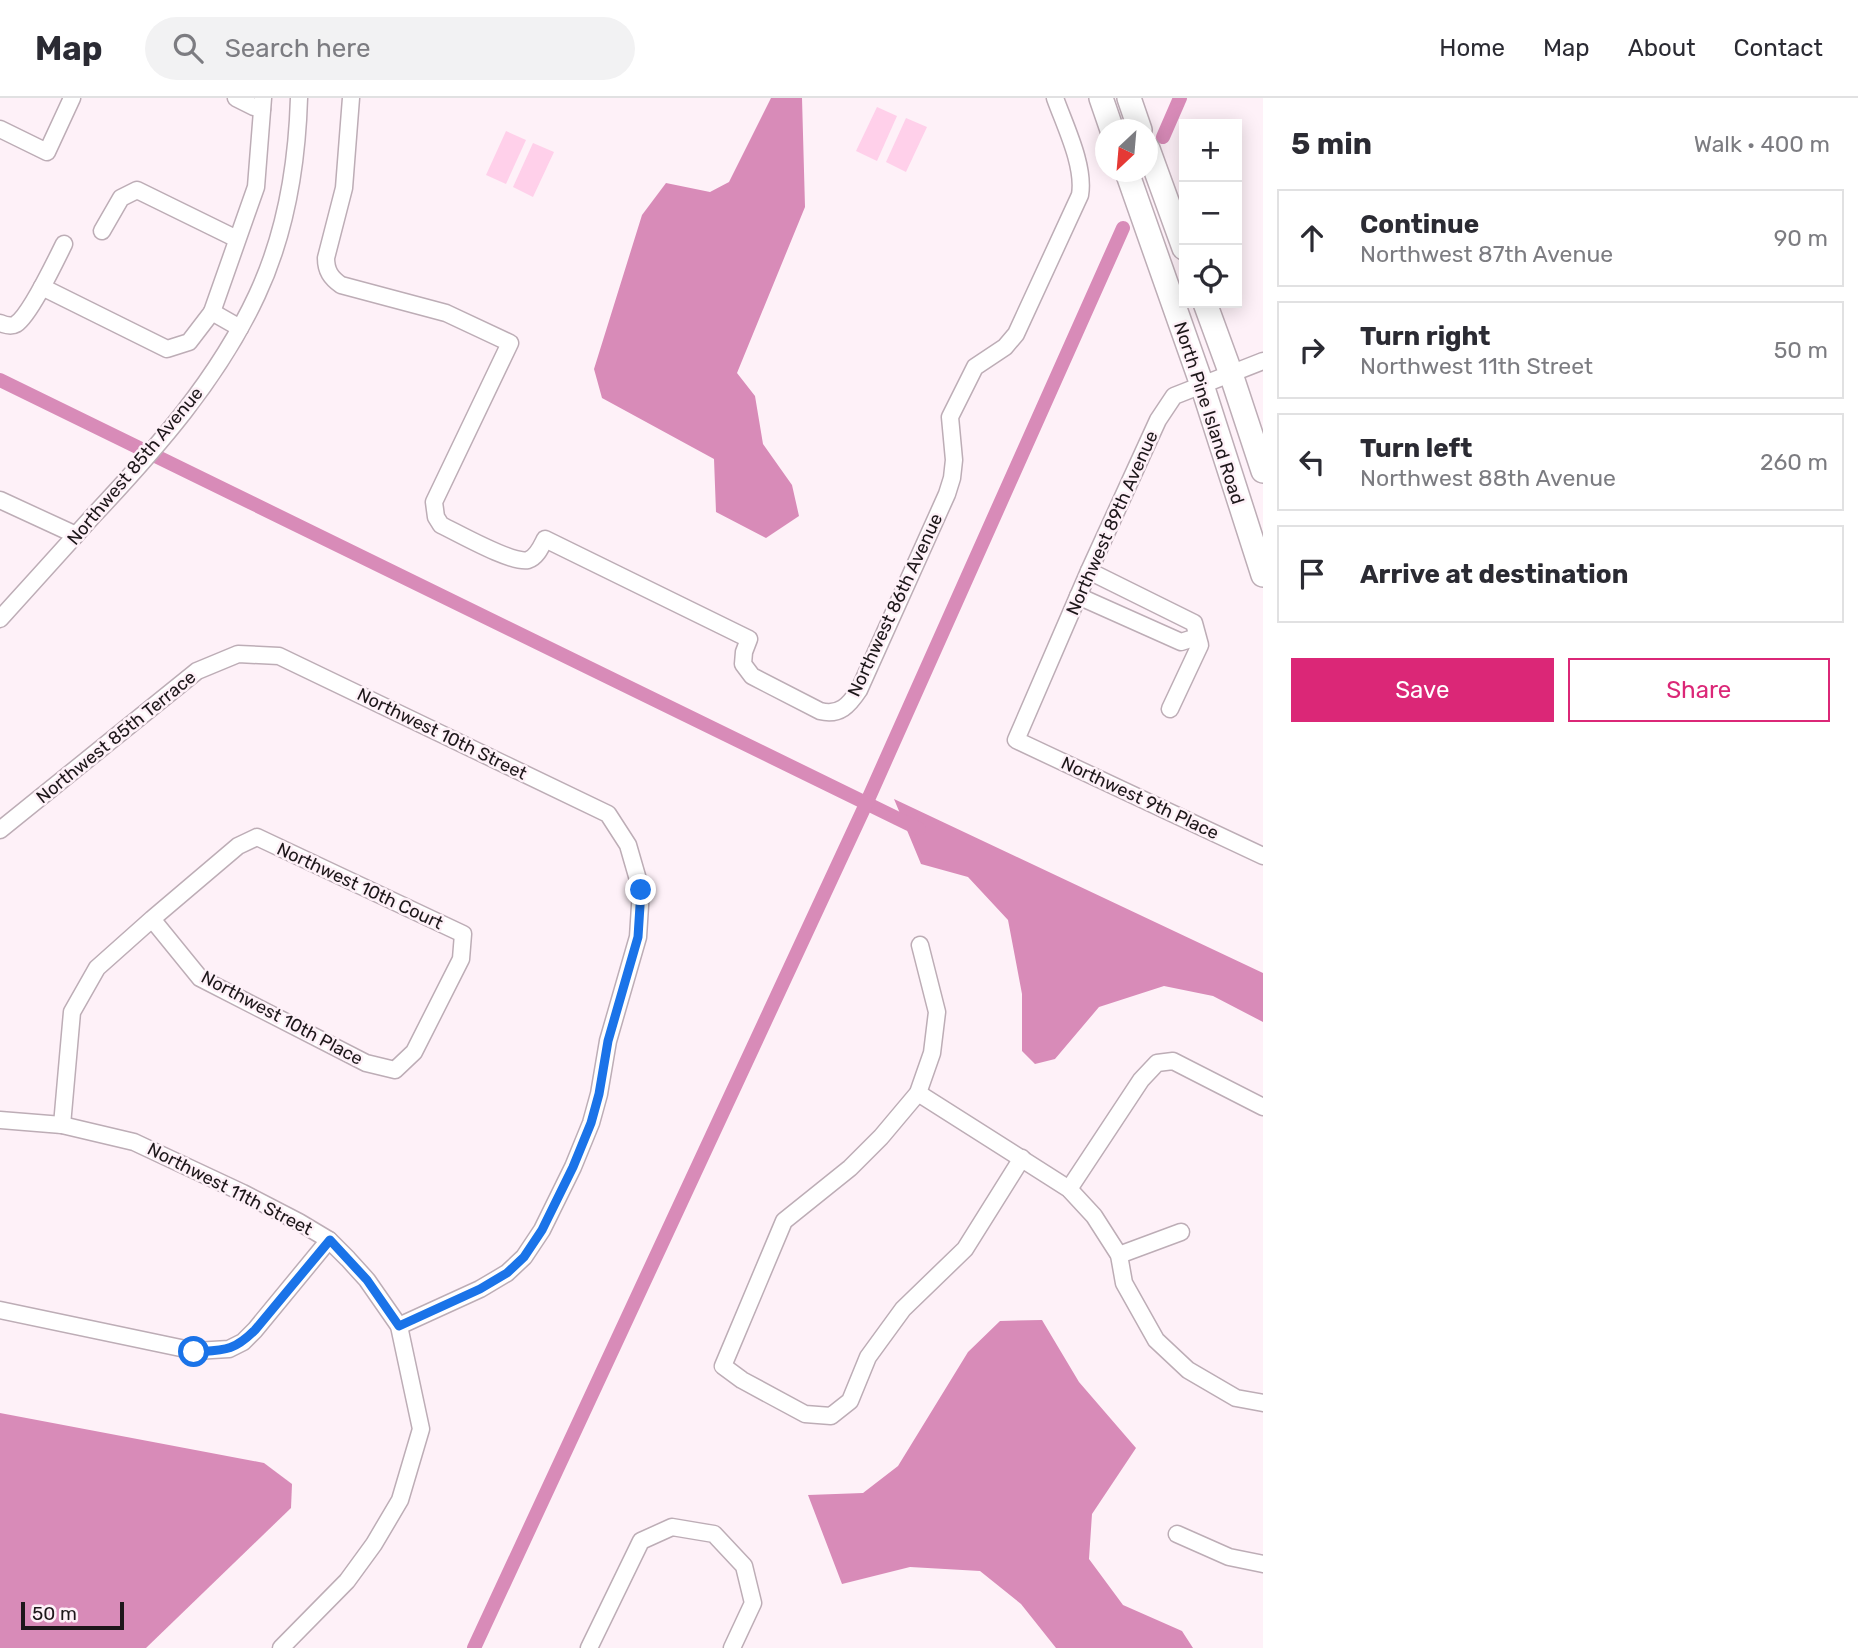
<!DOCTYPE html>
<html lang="en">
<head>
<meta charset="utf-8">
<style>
  body { margin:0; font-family:Rubik,sans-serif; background:#f2f2f3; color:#2b2b33 }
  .controls { position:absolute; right:21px; top:21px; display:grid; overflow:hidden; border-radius:0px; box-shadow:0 4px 18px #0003 }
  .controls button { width:63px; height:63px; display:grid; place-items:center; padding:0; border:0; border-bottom:2px solid #e1e1e2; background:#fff; color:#2b2b33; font:35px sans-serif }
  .compass { position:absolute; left:1095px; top:21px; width:63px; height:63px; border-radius:50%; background:#fff; box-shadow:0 4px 18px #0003; rotate:206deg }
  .scale { position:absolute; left:21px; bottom:18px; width:103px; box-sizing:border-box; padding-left:7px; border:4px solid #1d171a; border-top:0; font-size:19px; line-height:24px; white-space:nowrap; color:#1d171a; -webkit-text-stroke:5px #fef1f8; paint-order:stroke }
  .stop { position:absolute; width:21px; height:21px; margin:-16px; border:5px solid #1a73e8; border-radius:50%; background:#fff }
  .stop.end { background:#1a73e8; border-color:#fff; box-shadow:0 2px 7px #0008 }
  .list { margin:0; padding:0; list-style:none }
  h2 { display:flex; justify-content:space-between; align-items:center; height:91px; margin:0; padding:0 28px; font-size:30px }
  h2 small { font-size:23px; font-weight:400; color:#7c7c81 }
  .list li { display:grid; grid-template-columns:46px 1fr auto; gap:21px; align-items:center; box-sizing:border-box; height:98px; margin:0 14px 14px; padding:0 14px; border:2px solid #e1e1e2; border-radius:0px }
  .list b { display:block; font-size:26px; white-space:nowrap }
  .list p { margin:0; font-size:23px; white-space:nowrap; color:#7c7c81 }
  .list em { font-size:23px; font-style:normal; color:#7c7c81 }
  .actions { display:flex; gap:14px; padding:21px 28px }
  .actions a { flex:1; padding:16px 0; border:2px solid #db2777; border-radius:0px; text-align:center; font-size:24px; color:#db2777 }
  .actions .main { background:#db2777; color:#fff }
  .icon { flex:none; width:38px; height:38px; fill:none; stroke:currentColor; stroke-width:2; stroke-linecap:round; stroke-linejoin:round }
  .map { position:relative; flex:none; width:1263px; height:1550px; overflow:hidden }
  header { display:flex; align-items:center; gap:42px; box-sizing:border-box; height:98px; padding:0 35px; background:#fff; border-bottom:2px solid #e1e1e2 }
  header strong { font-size:33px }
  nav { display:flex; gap:38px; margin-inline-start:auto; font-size:24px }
  .search { width:490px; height:63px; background:#f2f2f3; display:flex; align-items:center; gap:18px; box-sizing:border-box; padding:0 24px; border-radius:38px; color:#7c7c81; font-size:26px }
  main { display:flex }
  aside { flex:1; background:#fff }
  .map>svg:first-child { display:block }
  .green { fill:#ffd0ea }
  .water { fill:#d88bb8 }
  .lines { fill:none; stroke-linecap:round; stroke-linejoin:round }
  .canal { stroke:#d88bb8; stroke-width:14 }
  .street-casing { stroke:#bdadb6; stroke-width:19 }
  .secondary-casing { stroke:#bdadb6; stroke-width:26 }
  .street { stroke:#fff; stroke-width:16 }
  .secondary { stroke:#fff; stroke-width:23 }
  .route { stroke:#1a73e8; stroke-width:9 }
  .labels { text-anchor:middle; stroke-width:5; stroke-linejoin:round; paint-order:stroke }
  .street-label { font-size:18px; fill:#1d171a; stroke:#fef1f8 }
</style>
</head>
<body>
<header>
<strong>Map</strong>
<div class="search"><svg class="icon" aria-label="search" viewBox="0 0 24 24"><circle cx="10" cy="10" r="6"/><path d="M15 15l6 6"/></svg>Search here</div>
<nav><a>Home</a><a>Map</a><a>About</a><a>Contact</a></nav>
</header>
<main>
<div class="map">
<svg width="1263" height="1550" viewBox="0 0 1263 1550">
  <rect width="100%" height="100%" fill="#fef1f8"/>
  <g class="green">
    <polygon points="877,9 897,18 877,63 856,53"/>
    <polygon points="906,20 927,29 906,74 886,64"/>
    <polygon points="506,33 526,42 506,86 486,77"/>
    <polygon points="533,45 554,54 533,99 513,89"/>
  </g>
  <g class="water">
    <polygon points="771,0 802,0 805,109 737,275 755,298 763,346 792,387 799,418 766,440 716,414 714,361 602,300 594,271 642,117 666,85 710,94 729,84"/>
    <polygon points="894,701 1263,875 1263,924 1213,898 1164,888 1099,909 1055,961 1035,966 1022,953 1022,896 1008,822 968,779 921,766"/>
    <polygon points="1042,1222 1079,1284 1136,1350 1092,1416 1089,1461 1123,1507 1182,1533 1193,1550 1056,1550 1021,1506 980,1473 910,1469 842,1486 808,1397 863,1395 898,1368 968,1254 1000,1223"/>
    <polygon points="0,1315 264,1365 292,1386 291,1410 146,1550 0,1550"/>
  </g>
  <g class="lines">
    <g class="canal">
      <polyline points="1163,39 1180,0"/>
      <polyline points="0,282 919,731"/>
      <polyline points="474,1550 866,706 1123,130"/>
    </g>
    <defs>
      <g id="street">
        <polyline points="236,0 254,9 262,11"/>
        <path d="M351,0L344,90L326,160C326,173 331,180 341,187L446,215L510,245L434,404L436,419L441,427C458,435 512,466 528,462C537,459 541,449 545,441L749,541L744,554L743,566L752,578L820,613C840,618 849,607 859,592L947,396L952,380L954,362L950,319L975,269L1005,249L1016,236L1080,97C1085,68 1065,28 1055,0"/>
        <polyline points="0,31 47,54 72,0"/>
        <polyline points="102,133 121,100 137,92 237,141"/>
        <polyline points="42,189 167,251 189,244 212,214 240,230"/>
        <polyline points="212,214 256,89 263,0"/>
        <path d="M0,225C5,227 11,229 16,226C30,217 56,162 64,146"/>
        <polyline points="1263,263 1174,298 1158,322 1089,473 1016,642 1263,758"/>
        <polyline points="0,402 76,437"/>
        <polyline points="1089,473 1194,525 1200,547 1170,611"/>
        <polyline points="1078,498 1181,544 1197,539"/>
        <path d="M0,521C31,487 62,452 93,418C156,351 218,281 257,197C286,135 297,67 299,0"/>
        <polyline points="0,732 197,573 238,556 279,558 608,716 628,747 641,792 638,839 608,943 599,996 591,1025 573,1069 542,1132 524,1159 507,1175 480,1191 399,1228"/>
        <polyline points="920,847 937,914 932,955 918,995 881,1039 850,1070 784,1123 723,1268 742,1282 805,1316 831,1318 850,1303 868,1259 903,1211 965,1151 1022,1060"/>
        <polyline points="918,995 1069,1091 1094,1118 1119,1157 1124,1185 1156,1242 1188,1272 1236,1300 1263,1305"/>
        <polyline points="0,1022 62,1027 134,1044 243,1095 299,1124 329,1142 348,1161 367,1182 399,1228 421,1331 400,1402 374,1446 347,1483 281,1550"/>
        <polyline points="62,1027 72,914 97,870 152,821 238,748 257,739 463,836 461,861 414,954 395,972 366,965 200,880 152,821"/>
        <polyline points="1069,1091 1141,982 1157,965 1173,963 1263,1009"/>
        <polyline points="1119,1157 1181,1134"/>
        <polyline points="0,1212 195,1253 229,1251 243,1244 255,1232 329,1142"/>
        <polyline points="1177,1436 1229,1459 1263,1466"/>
        <polyline points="589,1550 641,1443 672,1429 714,1436 744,1468 753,1505 732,1550"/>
      </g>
      <g id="secondary">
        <polyline points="1101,0 1112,32"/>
        <polyline points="1129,0 1140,32"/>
        <polyline points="1148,51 1184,150"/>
        <polyline points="1127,74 1202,287 1263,477"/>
        <polyline points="1205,205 1231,276 1263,373"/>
      </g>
    </defs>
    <use href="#street" class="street-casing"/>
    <use href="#secondary" class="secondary-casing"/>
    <use href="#street" class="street"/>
    <use href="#secondary" class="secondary"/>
  </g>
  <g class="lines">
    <path class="route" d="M194,1254C224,1252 233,1254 255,1232L330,1142L367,1182L399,1228L480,1191L507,1175L524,1159L542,1132L573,1069L591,1025L599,996L608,943L638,839L641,792"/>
  </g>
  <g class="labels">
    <g class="street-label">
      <text transform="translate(1209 315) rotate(72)" y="6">North Pine Island Road</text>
      <text transform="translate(135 368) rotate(-50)" y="6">Northwest 85th Avenue</text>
      <text transform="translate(1112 425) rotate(-66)" y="6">Northwest 89th Avenue</text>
      <text transform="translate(895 507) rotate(-65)" y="6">Northwest 86th Avenue</text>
      <text transform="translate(442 636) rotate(26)" y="6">Northwest 10th Street</text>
      <text transform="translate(116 639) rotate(-39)" y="6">Northwest 85th Terrace</text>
      <text transform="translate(1140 700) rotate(25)" y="6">Northwest 9th Place</text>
      <text transform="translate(360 788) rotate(25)" y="6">Northwest 10th Court</text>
      <text transform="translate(282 920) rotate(28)" y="6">Northwest 10th Place</text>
      <text transform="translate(230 1091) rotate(27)" y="6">Northwest 11th Street</text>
    </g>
  </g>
</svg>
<div class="controls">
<button>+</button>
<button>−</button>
<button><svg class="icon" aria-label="locate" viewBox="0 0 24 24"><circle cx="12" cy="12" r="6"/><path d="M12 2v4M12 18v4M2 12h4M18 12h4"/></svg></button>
</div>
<svg class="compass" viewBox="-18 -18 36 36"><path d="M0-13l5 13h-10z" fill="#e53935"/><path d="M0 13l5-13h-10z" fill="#7c7c81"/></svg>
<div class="scale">50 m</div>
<div class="stop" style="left:194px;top:1254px"></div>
<div class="stop end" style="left:641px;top:792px"></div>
</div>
<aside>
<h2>5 min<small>Walk · 400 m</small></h2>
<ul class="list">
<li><svg class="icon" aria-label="ahead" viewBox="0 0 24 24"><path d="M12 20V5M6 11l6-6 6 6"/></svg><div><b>Continue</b><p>Northwest 87th Avenue</p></div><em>90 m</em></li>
<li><svg class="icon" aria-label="right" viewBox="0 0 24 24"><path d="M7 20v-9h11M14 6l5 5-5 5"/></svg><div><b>Turn right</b><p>Northwest 11th Street</p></div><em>50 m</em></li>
<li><svg class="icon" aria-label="left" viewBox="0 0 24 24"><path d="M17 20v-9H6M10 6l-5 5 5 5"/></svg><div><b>Turn left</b><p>Northwest 88th Avenue</p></div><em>260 m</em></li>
<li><svg class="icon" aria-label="arrive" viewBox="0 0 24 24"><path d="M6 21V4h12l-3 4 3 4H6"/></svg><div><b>Arrive at destination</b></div></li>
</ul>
<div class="actions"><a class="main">Save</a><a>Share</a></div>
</aside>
</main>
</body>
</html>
